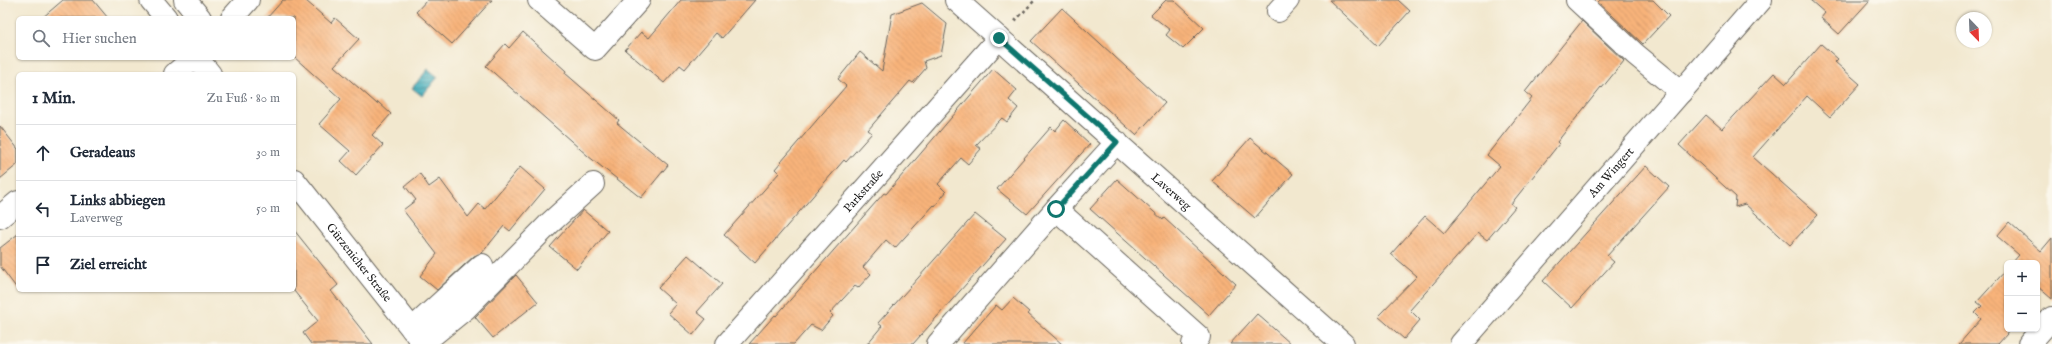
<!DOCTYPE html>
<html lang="de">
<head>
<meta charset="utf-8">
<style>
  body { margin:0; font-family:"IM FELL English",serif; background:#f2f2f3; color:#1f2937 }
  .controls { position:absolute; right:12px; bottom:12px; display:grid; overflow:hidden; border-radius:6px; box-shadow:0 1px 3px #0004 }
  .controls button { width:36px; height:36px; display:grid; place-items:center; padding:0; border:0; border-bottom:1px solid #e0e1e3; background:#fff; color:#1f2937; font:20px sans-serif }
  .compass { position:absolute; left:1956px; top:12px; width:36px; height:36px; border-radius:50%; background:#fff; box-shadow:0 1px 3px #0004; rotate:157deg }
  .stop { position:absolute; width:12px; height:12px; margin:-9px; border:3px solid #0f766e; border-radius:50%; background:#fff }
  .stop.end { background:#0f766e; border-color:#fff; box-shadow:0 1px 4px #0008 }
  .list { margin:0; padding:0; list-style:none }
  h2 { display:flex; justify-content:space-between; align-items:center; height:52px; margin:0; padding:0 16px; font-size:17px }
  h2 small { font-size:13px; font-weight:400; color:#747a83 }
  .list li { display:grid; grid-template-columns:26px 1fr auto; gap:12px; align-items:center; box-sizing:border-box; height:56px; padding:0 16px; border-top:1px solid #e0e1e3 }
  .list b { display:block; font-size:15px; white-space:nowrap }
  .list p { margin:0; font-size:13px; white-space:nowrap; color:#747a83 }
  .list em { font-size:13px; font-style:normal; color:#747a83 }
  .icon { flex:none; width:22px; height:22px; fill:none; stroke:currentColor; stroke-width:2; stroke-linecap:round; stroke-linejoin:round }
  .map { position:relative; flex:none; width:2052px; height:344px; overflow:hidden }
  .search { position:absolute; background:#fff; box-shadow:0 1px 3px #0004; left:16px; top:16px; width:280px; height:44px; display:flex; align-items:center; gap:10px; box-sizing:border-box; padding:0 14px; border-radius:6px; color:#747a83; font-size:15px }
  .panel { position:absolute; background:#fff; box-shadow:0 1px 3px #0004; left:16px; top:72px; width:280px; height:220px; border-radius:6px }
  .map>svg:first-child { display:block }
  .water { fill:url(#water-rules); stroke:#2c646b }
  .building { fill:url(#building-back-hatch) }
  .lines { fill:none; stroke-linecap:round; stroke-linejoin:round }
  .minor-casing { stroke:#67635b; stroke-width:24 }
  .path { stroke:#67635b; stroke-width:2.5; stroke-dasharray:3 3; stroke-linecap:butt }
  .minor { stroke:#fff; stroke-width:22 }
  .route { stroke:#0f766e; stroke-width:5 }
  .labels { text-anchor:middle; stroke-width:4; stroke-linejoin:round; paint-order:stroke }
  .street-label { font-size:12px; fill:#1c1c1c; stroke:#fbf7ec }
</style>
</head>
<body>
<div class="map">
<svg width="2052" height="344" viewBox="0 0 2052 344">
  <defs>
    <pattern id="water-rules" width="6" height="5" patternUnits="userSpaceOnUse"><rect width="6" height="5" fill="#3cabba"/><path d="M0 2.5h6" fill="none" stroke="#328a96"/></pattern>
    <pattern id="building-back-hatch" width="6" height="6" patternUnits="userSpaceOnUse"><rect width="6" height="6" fill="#f8b37a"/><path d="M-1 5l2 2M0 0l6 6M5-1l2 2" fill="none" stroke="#d49969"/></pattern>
  </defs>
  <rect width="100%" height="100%" fill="#fbf7ec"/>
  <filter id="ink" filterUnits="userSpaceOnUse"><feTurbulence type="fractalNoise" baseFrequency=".025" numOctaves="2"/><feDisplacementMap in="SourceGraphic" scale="8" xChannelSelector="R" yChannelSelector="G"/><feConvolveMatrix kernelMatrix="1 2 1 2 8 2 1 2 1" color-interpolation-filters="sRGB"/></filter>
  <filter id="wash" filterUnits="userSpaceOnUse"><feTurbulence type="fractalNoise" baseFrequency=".012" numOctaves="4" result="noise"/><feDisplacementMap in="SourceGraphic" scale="16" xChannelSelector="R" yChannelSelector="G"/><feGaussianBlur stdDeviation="0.9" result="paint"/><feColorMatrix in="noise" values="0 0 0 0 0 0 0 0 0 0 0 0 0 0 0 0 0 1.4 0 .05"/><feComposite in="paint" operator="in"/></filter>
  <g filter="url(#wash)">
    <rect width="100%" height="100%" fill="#f2e8cf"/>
    <polygon class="water" points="428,69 438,77 422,96 412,88"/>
    <g id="blocks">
      <g class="building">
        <polygon points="63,0 93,0 108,18 42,18"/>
        <polygon points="283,0 305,0 331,23 335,18 359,39 334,66 377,104 378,102 391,114 372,135 383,145 356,175 341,161 350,151 319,124 341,99 294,57 294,18 267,18"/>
        <polygon points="427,0 492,0 452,44 416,12"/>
        <polygon points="681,0 755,0 722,38 716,33 685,69 680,65 664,83 625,50 641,32 649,38"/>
        <polygon points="1166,0 1174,0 1204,28 1183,49 1166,35 1170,30 1151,15"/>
        <polygon points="1329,0 1398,0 1410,11 1378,46"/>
        <polygon points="1600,0 1653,0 1669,16 1643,44 1598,2"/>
        <polygon points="1810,0 1870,0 1839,34 1821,18 1825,13"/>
        <polygon points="922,3 947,24 941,55 924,61 926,68 913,83 910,81 868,130 872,133 846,162 844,160 755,263 724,235 779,173 775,169 846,86 838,79 860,52 882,71 892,14"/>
        <polygon points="1062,8 1165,103 1136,135 1031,41"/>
        <polygon points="1582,21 1624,61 1602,88 1601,87 1557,142 1559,144 1511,204 1515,207 1487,240 1478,233 1410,310 1420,320 1404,339 1378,316 1417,276 1391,254 1425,216 1444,233 1500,166 1487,155 1532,98 1525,92"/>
        <polygon points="523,32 566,71 565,73 619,120 617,123 668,165 641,198 588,156 486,66 505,44 509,48"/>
        <polygon points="1821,44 1838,59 1835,62 1860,84 1830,117 1807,96 1753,157 1818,215 1790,245 1745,204 1735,207 1736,197 1679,145 1706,115 1722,129 1774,73 1786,84"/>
        <polygon points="993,69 1017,90 1009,100 1018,108 1007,122 1002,118 976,145 981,149 968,164 961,158 938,184 946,192 935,206 934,205 895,248 886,240 863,267 871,274 858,288 855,286 830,313 833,316 821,330 811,325 794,344 749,344 775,315 776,316 884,193 886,194"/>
        <polygon points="1064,120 1090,144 1027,214 997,189 1051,127 1055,131"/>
        <polygon points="0,126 18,149 18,164 0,179"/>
        <polygon points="1250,138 1293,174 1255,218 1212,181"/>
        <polygon points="1646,166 1669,187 1607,256 1614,262 1572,308 1543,281"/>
        <polygon points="520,167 545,189 510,231 504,226 482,253 474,256 437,290 420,276 437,254 403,210 416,200 405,186 420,174 429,187 440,179 468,217 479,204 485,209"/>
        <polygon points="1117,179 1163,220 1164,218 1236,284 1209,315 1090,209"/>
        <polygon points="583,210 608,231 577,269 550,247"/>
        <polygon points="975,214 1006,239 913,344 867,344 882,326 878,323"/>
        <polygon points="2009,222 2041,251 2052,238 2052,299 2037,286 2037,263 2012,263 2019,255 1997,236"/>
        <polygon points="294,230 338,285 331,291 373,344 311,344 303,333 318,321 294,291"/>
        <polygon points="18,234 18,290 0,266 0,248"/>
        <polygon points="688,255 722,284 697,312 706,319 693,335 668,313 676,304 658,288"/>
        <polygon points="2007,269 2007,334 1998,344 1959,344 1981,319 1975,313 1982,306 1977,302"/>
        <polygon points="516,275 538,302 493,338 475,317"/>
        <polygon points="1013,298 1029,312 1028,314 1062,344 962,344 996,305 1002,310"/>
        <polygon points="1257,314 1291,344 1230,344"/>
      </g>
    </g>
  </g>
  <g filter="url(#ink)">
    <use href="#blocks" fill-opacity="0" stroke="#67635b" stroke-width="1"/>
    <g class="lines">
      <defs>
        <g id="minor">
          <polyline points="151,0 166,18"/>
          <polyline points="185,0 200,18"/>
          <polyline points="539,0 595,49 639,0"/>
          <path id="s1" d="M956,0L1343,344"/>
          <polyline points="1577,0 1635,54 1681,92"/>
          <polyline points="1278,11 1288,0"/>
          <polyline points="232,18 248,0"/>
          <polyline points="197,58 210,74"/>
          <polyline points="175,74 194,58"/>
          <path id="s2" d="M294,180L424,344"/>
          <polyline points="1056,209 1199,337 1193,344"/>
          <polyline points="0,217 18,202"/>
          <polyline points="412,329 482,265"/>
          <polyline points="423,343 465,309 550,223 593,184"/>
          <path id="s3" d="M727,344L999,38"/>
          <polyline points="938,344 1056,209 1117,142"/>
          <path id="s4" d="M1461,344L1761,0"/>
          <polyline points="2029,344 2052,318"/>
        </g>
      </defs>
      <use href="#minor" class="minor-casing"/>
      <polyline class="path" points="1015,21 1035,0"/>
      <use href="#minor" class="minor"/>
    </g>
  </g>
  <g class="lines" filter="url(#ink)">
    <polyline class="route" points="999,38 1117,142 1056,209"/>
  </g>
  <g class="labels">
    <g class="street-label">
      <text dy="4" stroke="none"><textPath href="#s4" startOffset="228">Am Wingert</textPath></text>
      <text dy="4" stroke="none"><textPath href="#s3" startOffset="205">Parkstraße</textPath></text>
      <text dy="4" stroke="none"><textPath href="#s1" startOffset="288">Laverweg</textPath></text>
      <text dy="4" stroke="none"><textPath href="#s2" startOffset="105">Gürzenicher Straße</textPath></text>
    </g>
  </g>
</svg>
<div class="controls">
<button>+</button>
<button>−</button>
</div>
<svg class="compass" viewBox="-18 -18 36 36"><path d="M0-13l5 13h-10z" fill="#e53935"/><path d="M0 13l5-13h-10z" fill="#747a83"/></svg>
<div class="stop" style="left:1056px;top:209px"></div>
<div class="stop end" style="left:999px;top:38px"></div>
<div class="search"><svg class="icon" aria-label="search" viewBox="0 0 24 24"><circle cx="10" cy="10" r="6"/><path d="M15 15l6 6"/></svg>Hier suchen</div>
<section class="panel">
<h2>1 Min.<small>Zu Fuß · 80 m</small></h2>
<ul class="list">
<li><svg class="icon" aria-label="ahead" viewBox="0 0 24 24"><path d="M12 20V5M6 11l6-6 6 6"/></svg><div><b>Geradeaus</b></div><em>30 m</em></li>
<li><svg class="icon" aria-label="left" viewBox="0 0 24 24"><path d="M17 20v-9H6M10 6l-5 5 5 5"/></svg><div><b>Links abbiegen</b><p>Laverweg</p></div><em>50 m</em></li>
<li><svg class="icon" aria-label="arrive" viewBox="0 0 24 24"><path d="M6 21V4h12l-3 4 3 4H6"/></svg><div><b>Ziel erreicht</b></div></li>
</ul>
</section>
</div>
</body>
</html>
